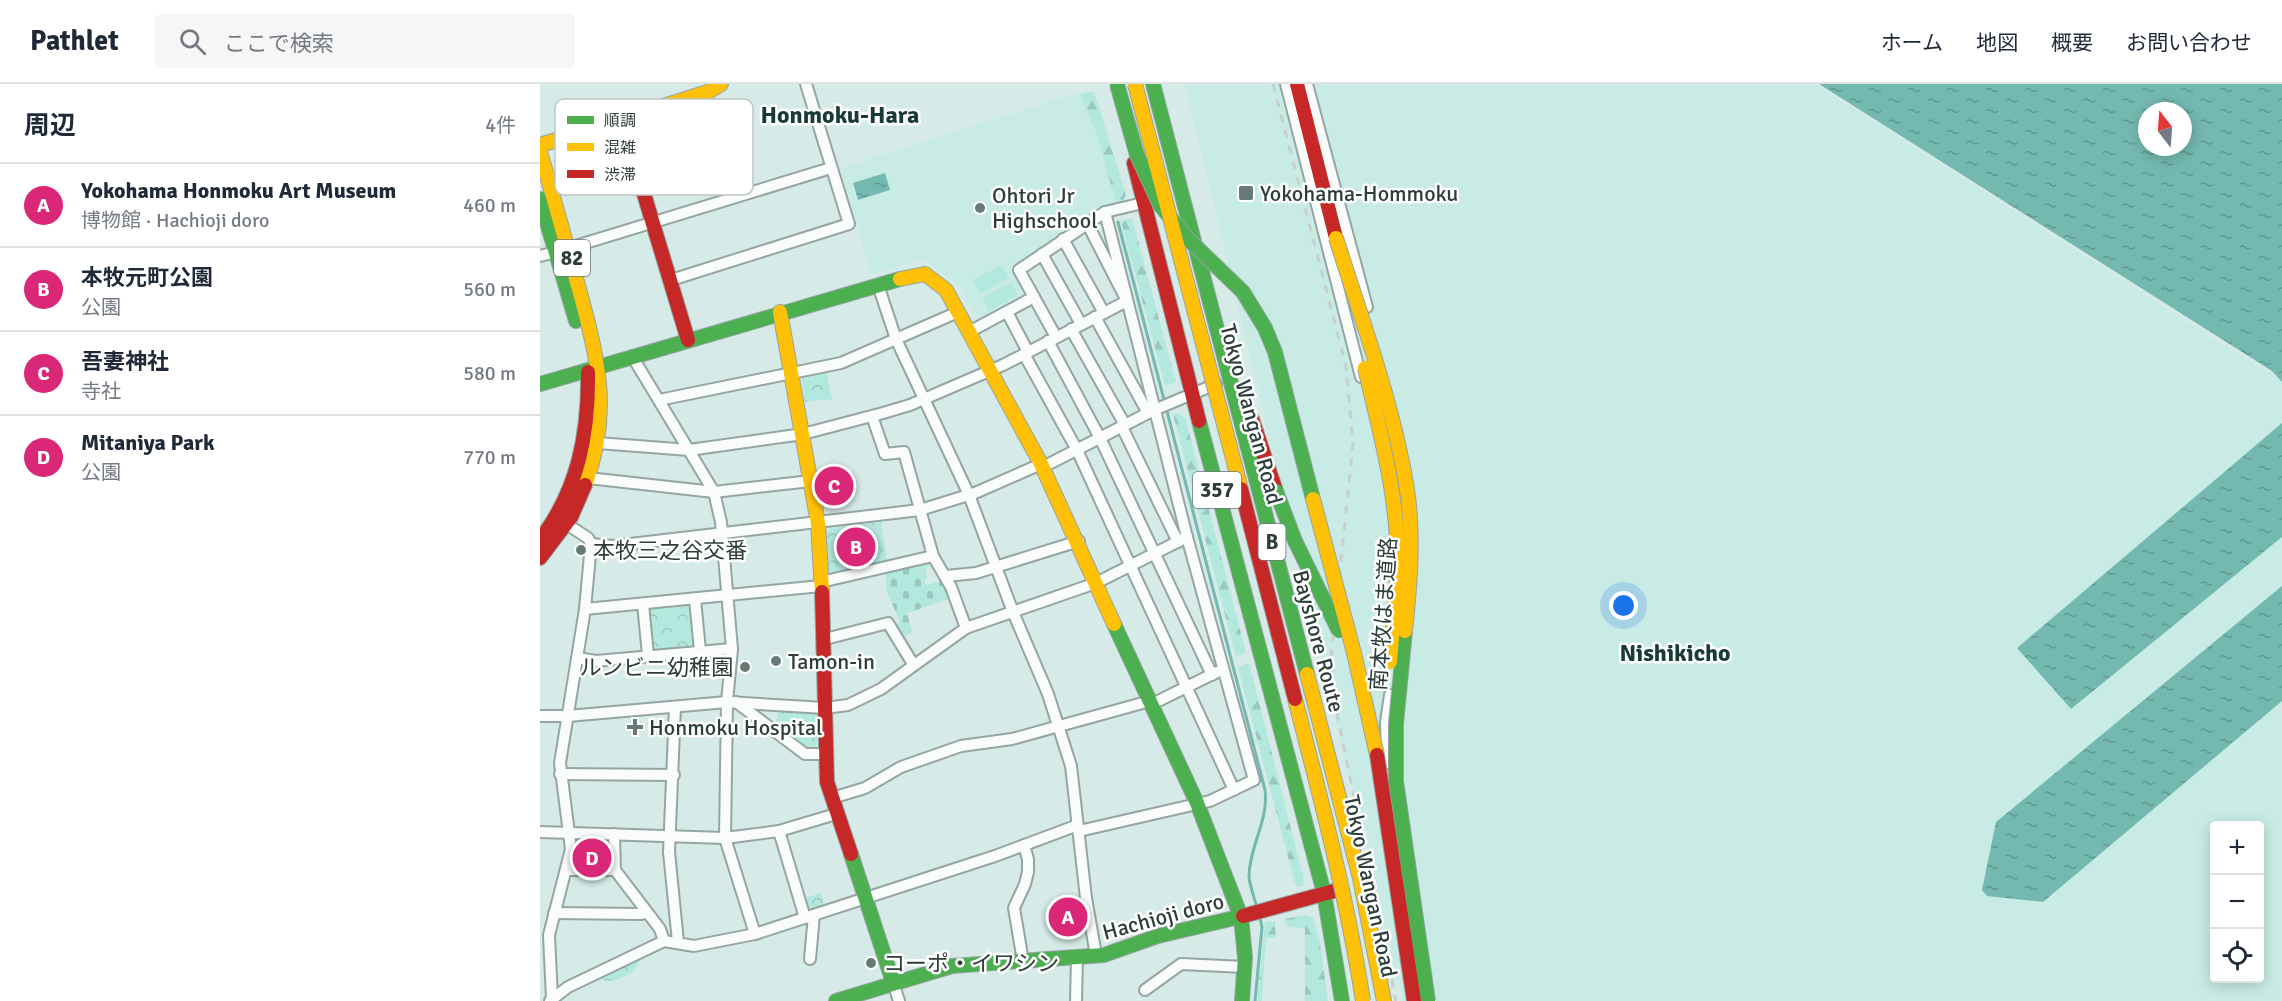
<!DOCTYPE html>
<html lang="ja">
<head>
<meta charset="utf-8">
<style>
  body { margin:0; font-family:Signika,"Noto Sans JP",sans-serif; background:#f6f6f7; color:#1f2937 }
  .controls { position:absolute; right:18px; bottom:18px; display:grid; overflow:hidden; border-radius:6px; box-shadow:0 3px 15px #0003 }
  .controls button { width:54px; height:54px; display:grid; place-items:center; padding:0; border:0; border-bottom:2px solid #e0e1e3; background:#fff; color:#1f2937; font:30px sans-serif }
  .compass { position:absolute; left:1598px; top:18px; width:54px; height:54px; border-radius:50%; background:#fff; box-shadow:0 3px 15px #0003; rotate:343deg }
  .you { position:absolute; left:1084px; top:522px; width:21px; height:21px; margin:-15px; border:4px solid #fff; border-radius:50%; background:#1a73e8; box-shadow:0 0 0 9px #1a73e833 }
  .badge { display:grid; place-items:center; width:39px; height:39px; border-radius:50%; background:#db2777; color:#fff; font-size:20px; font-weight:700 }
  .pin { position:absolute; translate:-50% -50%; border:3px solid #fff; box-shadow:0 2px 6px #0006 }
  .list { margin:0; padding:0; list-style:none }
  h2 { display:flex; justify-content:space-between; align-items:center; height:78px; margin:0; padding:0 24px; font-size:26px }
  h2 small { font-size:20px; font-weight:400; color:#747a83 }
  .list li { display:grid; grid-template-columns:39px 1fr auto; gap:18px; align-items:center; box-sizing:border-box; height:84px; padding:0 24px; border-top:2px solid #e0e1e3 }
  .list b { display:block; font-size:22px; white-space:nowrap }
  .list p { margin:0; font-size:20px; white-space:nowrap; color:#747a83 }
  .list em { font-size:20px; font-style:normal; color:#747a83 }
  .icon { flex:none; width:33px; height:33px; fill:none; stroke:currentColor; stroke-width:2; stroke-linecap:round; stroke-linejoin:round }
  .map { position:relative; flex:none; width:1742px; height:917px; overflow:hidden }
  header { display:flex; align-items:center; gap:36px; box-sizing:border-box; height:84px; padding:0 30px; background:#fff; border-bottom:2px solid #e0e1e3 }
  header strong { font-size:28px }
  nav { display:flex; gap:33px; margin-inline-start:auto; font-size:21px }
  .search { width:420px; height:54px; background:#f6f6f7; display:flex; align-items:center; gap:15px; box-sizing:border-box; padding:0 21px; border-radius:6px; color:#747a83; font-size:22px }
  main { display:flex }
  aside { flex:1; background:#fff }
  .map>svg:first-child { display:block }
  .built { fill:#c8ece5; fill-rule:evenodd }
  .green { fill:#b3e8df }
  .forest { fill:url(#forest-firs) }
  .cemetery { fill:url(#cemetery-stones) }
  .park { fill:url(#park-crowns) }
  .water { fill:url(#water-ripples); fill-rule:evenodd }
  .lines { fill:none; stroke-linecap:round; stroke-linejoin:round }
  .stream { stroke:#74b9b0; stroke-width:3 }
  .street-casing { stroke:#95a5a2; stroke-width:14 }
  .fast-casing { stroke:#95a5a2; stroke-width:16 }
  .slow-casing { stroke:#95a5a2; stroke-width:16 }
  .jam-casing { stroke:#95a5a2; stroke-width:16 }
  .street { stroke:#f9fcfb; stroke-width:10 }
  .fast { stroke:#4caf50; stroke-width:14 }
  .slow { stroke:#ffc107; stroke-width:14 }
  .jam { stroke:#c62828; stroke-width:14 }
  .rail { stroke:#c8cfce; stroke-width:3; stroke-dasharray:8 8; stroke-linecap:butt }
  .fast-bridge-casing { stroke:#95a5a2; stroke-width:16; stroke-linecap:butt }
  .slow-bridge-casing { stroke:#95a5a2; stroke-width:16; stroke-linecap:butt }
  .jam-bridge-casing { stroke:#95a5a2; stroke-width:16; stroke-linecap:butt }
  .fast-bridge { stroke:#4caf50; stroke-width:14 }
  .slow-bridge { stroke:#ffc107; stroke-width:14 }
  .jam-bridge { stroke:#c62828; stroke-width:14 }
  .poi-dot { fill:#687a77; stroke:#fff; stroke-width:2 }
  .labels { text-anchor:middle; stroke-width:5; stroke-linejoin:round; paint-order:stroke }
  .shield { fill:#fff; stroke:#6c7775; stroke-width:1.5 }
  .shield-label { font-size:21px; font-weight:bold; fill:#2d3d3a }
  .poi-label { font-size:22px; fill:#2d3d3a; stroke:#fff; text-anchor:start }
  .street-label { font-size:22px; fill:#2d3d3a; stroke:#fff }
  .neighbourhood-label { font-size:24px; font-weight:bold; fill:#193b36; stroke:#fff }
  .key { fill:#fff; stroke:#c0c5c4; stroke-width:1.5 }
  .key-label { font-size:16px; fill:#2d3d3a }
</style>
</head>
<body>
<header>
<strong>Pathlet</strong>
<div class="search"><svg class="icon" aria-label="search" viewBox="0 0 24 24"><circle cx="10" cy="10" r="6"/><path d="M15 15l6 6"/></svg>ここで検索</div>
<nav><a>ホーム</a><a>地図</a><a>概要</a><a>お問い合わせ</a></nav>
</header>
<main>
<aside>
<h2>周辺<small>4件</small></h2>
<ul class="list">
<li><span class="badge">A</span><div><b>Yokohama Honmoku Art Museum</b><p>博物館 · Hachioji doro</p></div><em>460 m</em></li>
<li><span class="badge">B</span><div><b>本牧元町公園</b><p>公園</p></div><em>560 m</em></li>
<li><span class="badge">C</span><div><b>吾妻神社</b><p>寺社</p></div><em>580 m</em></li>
<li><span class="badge">D</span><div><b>Mitaniya Park</b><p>公園</p></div><em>770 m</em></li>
</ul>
</aside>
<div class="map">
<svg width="1742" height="917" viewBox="0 0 1742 917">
  <defs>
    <pattern id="forest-firs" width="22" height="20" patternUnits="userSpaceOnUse" patternTransform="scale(1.5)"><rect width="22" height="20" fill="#b3e8df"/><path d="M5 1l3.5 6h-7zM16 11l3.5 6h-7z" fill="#9ac8c0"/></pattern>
    <pattern id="cemetery-stones" width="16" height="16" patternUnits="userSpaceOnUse" patternTransform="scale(1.5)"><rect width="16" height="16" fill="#b3e8df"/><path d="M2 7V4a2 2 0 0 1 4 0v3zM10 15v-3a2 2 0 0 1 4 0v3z" fill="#9ac8c0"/></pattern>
    <pattern id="park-crowns" width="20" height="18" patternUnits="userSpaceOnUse" patternTransform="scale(1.5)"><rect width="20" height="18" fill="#b3e8df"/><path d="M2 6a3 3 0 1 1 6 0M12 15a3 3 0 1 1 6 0" fill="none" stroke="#9ac8c0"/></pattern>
    <pattern id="water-ripples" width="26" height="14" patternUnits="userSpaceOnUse" patternTransform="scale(1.5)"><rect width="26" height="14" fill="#74b9b0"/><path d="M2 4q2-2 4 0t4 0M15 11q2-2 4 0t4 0" fill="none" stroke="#609890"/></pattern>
  </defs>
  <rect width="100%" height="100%" fill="#d6ebe7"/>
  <g class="built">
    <path d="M645,0H1275L1726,288L1732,287L1742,298V917H863ZM1674,742H1720V894H1674Z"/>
    <polygon points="539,8 563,62 576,121 475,186 489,212 440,238 419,202 384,175 331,191 300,84"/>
  </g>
  <g class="green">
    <polygon points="461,181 469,194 440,210 433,196"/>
    <polygon points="471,198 478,211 449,227 442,214"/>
  </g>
  <g class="forest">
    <polygon points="554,7 586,111 582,118 576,119 557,51 540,10"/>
    <polygon points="592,134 636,298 625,302 581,137"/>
    <polygon points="636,329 645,333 706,569 696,573 633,330"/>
    <polygon points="709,579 764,796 762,802 756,803 698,583"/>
    <polygon points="765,831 773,833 780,859 788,917 765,917 765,845 746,842 744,835"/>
    <polygon points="735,837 736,854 726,854 722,917 717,917 725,838"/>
  </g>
  <polygon class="cemetery" points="390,477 392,482 386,483 387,494 384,496 386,501 404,496 412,514 367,529 372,548 362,554 354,541 360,538 346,506 346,487"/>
  <g class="park">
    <polygon points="286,286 292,315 265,318 261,291"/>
    <polygon points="341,438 347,478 288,490 285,449 291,444"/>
    <polygon points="151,518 154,561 111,567 108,523"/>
    <polygon points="240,624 277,627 277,665 261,665 233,646"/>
    <polygon points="34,751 72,753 72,784 32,783"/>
    <polygon points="281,809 284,822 267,828 262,815"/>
    <path d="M101,874C97,889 73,903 58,894Z"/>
  </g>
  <g class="water">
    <path d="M1279,0H1742V298L1732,287ZM1607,27H1643V63H1607Z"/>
    <polygon points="345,89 350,106 318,116 313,99"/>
    <polygon points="1742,339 1742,453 1531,625 1477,564"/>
    <polygon points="1742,502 1742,617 1503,818 1447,812 1442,806 1456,738"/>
  </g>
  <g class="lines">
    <g class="stream">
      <path d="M578,138L725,706C729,736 709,763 709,793C710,803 715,815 717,825"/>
      <polyline points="715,917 722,843 720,834"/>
    </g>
    <defs>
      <g id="street">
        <polyline points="746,0 821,293"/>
        <polyline points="767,0 827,223"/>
        <polyline points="523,155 564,229"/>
        <polyline points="29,164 291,84"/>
        <polyline points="502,170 541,240"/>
        <polyline points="0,172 16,168"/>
        <polyline points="131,196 309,140 266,0"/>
        <polyline points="338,201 356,255 429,411 473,528 508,610 531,682 546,814 556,871"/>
        <polyline points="467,228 488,268"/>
        <polyline points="555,233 608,329"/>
        <polyline points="531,245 585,341"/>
        <polyline points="429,248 494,213"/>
        <polyline points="516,253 479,186 565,128 603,119"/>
        <polyline points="508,257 560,354 672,591"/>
        <polyline points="484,270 537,366 694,706"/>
        <polyline points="92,272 174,408 181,438 192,565 187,618 185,754 215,850"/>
        <polyline points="119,316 301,279 418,228"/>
        <polyline points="332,332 345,370 364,368 393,472 411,503 426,544"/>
        <polyline points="582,343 638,458"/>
        <polyline points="58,359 149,366 263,350 343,329 370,321 463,281 587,217 547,139"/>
        <polyline points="503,383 614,326 676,300"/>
        <polyline points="48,394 174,408 271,397"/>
        <polyline points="51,460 73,462 380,426 435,409 501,380"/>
        <polyline points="406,492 436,489 539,457"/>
        <polyline points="281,498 393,472"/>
        <polyline points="155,515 160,567"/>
        <polyline points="103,520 108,571"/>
        <polyline points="45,525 281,502"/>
        <polyline points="285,555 348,539 373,580"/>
        <polyline points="37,574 56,577 192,565"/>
        <polyline points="196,618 265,670 285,670"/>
        <polyline points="612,620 677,588"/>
        <polyline points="135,623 129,768 138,858"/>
        <polyline points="0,632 28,632 187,618 285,624 308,621 341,605 426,544 556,499 647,453"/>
        <polyline points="847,679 846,638 850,611"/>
        <polyline points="20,690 134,691"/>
        <polyline points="292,714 325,704 361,683 421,662 472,655 610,617"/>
        <polyline points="239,747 265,834"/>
        <polyline points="539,747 670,717 714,696 647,453 565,128"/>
        <polyline points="0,748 185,754 239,747 296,730"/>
        <polyline points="28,786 75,786 74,750"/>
        <polyline points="75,786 120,845 124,857"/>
        <polyline points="14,829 101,830 106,828"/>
        <polyline points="270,875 274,831"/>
        <polyline points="483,877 474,824 485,800 488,788 488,775 484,761"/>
        <polyline points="353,898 359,917"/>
        <polyline points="605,906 641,880 705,883"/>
        <polyline points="12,915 9,851 31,765 20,679 45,525 51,460 48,454 22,437"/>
        <polyline points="10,917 28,903 124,857 154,862 215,850 455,772 538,741"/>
        <polyline points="536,917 537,873"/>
      </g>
      <g id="fast">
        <polyline points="613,0 767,590"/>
        <polyline points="0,115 36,237"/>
        <polyline points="0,300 360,195"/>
        <polyline points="659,337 784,809 802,917"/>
        <polyline points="574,540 657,719 701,833 705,873 702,917"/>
        <polyline points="311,770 353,898"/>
        <polyline points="296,917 412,882 564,871 618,852 703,832"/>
      </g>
      <g id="slow">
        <polyline points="0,61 168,8 181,0"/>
        <path d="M0,68C14,115 27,162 40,209C59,278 71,331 45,401"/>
        <polyline points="360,195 385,190 406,206 501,380 574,540"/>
        <polyline points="240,228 278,439 282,508"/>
        <polyline points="767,590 820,794 844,917"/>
      </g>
      <g id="jam">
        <polyline points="757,0 796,154"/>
        <polyline points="82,37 148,256"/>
        <polyline points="594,79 659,337"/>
        <polyline points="712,335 736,407"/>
        <path d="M0,456C38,406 49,350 48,288"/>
        <polyline points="0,474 31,433 45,401"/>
        <polyline points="282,508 287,698 311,770"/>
        <polyline points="703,832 794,807"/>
      </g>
    </defs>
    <use href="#street" class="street-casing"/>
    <use href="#fast" class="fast-casing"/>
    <use href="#slow" class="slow-casing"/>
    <use href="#jam" class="jam-casing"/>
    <use href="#street" class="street"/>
    <use href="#fast" class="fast"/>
    <use href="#slow" class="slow"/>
    <use href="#jam" class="jam"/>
    <polyline class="rail" points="733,0 806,282 813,360 791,574 797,630 856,917"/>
    <defs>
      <g id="fast-bridge">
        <polyline points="577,0 597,71 620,121 647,154 703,208 725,244 735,268 773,415"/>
        <polyline points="736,407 755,457 799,547"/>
        <polyline points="865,547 856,640 856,697 888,917"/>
      </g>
      <g id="slow-bridge">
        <polyline points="595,0 701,405"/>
        <path d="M796,154C822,237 853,319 867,405C874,452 870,500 865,547"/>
        <path d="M825,284C838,340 854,397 857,455C859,496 853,537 850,578"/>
        <polyline points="773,415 814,569 837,671"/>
        <path d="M755,615C781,715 807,814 823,917"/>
      </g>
      <g id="jam-bridge">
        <polyline points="701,405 755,615"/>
        <polyline points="837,671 874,917"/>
      </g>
    </defs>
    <use href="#fast-bridge" class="fast-bridge-casing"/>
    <use href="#slow-bridge" class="slow-bridge-casing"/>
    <use href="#jam-bridge" class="jam-bridge-casing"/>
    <use href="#fast-bridge" class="fast-bridge"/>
    <use href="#slow-bridge" class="slow-bridge"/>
    <use href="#jam-bridge" class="jam-bridge"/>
  </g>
  <g class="poi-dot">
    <rect x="698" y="101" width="16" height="16" rx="3"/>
    <circle cx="440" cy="124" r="6"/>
    <circle cx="41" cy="466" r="6"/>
    <circle cx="236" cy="577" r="6"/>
    <circle cx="205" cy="583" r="6"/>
    <path d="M92 634h6v6h6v6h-6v6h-6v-6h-6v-6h6z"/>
    <circle cx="331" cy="879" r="6"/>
  </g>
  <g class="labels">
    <g class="shield">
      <rect x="14" y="156" width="36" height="36" rx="4.5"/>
      <rect x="653" y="388" width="48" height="36" rx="4.5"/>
      <rect x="718.5" y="440" width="27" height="36" rx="4.5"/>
    </g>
    <g class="shield-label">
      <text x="32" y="181">82</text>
      <text x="677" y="413">357</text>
      <text x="732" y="465">B</text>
    </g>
    <g class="poi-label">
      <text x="720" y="117">Yokohama-Hommoku</text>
      <text x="452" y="119">Ohtori Jr<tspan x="452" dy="25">Highschool</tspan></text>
      <text x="53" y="474">本牧三之谷交番</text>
      <text x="248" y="585">Tamon-in</text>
      <text x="193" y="591" text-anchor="end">ルンビニ幼稚園</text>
      <text x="109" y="651">Honmoku Hospital</text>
      <text x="343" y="887">コーポ・イワシン</text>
    </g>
    <g class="street-label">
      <text transform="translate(712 330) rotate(75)" y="8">Tokyo Wangan Road</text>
      <text transform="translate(843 530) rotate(-86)" y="8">南本牧はま道路</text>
      <text transform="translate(779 557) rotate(75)" y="8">Bayshore Route</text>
      <text transform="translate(831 802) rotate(78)" y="8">Tokyo Wangan Road</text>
      <text transform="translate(623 832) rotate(-15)" y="8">Hachioji doro</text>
    </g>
    <g class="neighbourhood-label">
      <text x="300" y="39">Honmoku-Hara</text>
      <text x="1135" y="577">Nishikicho</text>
    </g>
  </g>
  <rect x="15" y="15" width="198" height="96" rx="9" class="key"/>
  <rect x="27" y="32" width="27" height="8" fill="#4caf50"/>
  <rect x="27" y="59" width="27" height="8" fill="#ffc107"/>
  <rect x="27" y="86" width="27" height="8" fill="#c62828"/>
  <g class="key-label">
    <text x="64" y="42">順調</text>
    <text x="64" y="69">混雑</text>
    <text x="64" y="96">渋滞</text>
  </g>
</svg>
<div class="controls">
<button>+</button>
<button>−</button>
<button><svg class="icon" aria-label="locate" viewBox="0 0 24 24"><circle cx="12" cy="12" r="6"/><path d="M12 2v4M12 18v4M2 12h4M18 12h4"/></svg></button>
</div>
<svg class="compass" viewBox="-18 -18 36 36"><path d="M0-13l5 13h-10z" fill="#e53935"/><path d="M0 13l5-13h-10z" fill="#747a83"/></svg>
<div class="you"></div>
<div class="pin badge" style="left:528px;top:833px">A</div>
<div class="pin badge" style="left:316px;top:463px">B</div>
<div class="pin badge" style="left:294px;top:402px">C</div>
<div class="pin badge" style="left:52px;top:774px">D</div>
</div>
</main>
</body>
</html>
